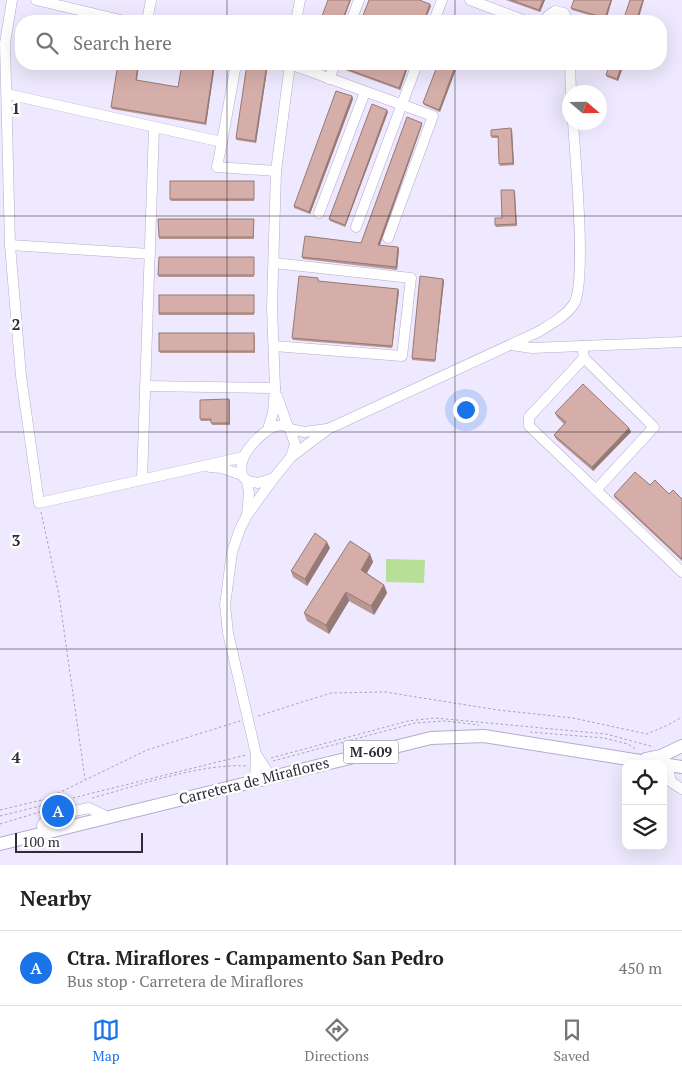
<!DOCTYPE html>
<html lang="en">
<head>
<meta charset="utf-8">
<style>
  body { margin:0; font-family:"PT Serif",serif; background:#f2f2f2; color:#222 }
  .controls { position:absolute; right:15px; bottom:15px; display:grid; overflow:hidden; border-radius:10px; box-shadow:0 5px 20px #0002 }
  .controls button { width:45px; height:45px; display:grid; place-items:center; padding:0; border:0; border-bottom:1px solid #e0e0e0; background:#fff; color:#222; font:25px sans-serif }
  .compass { position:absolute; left:562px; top:85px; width:45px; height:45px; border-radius:50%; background:#fff; box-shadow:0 5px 20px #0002; rotate:110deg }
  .scale { position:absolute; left:15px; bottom:12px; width:128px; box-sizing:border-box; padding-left:5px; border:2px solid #2f2b38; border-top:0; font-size:14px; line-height:18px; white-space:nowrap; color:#2f2b38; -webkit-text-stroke:4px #fff; paint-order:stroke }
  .you { position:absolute; left:465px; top:409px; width:18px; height:18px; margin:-12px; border:4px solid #fff; border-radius:50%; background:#1a73e8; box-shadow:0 0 0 8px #1a73e833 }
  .badge { display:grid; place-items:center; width:32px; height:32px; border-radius:50%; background:#1a73e8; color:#fff; font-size:16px; font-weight:700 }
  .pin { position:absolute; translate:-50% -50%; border:2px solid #fff; box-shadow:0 1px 5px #0006 }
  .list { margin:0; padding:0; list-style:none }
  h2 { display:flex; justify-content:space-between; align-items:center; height:65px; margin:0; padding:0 20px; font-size:21px }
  h2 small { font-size:16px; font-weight:400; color:#767676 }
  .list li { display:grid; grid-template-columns:32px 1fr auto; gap:15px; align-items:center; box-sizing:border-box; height:75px; padding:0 20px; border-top:1px solid #e0e0e0 }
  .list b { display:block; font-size:19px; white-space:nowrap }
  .list p { margin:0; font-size:16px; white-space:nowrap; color:#767676 }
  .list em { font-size:16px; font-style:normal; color:#767676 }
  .icon { flex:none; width:28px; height:28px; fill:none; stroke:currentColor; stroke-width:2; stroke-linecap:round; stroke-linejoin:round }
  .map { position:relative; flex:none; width:682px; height:865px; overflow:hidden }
  .search { position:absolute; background:#fff; box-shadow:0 5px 20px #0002; left:15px; right:15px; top:15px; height:55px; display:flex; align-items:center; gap:12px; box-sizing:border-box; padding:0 18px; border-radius:20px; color:#767676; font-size:19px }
  .sheet { height:140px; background:#fff }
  nav { display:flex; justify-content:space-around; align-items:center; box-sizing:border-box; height:70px; border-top:1px solid #e0e0e0; background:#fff; font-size:14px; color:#767676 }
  nav a { display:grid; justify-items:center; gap:2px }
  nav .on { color:#1a73e8 }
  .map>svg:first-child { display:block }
  .green { fill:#b7df98 }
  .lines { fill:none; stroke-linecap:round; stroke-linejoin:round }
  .minor-casing { stroke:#b5accd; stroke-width:11 }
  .major-casing { stroke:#b5accd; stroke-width:14 }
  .path { stroke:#a6a1b3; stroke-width:1; stroke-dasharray:2.5 2.5; stroke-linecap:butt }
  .minor { stroke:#fff; stroke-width:10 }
  .major { stroke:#fff; stroke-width:12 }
  .wall { fill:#b89691 }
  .shaded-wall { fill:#967a76 }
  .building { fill:#d6aea9; stroke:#967a76 }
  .grid { fill:none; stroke:#2f2b38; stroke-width:1; stroke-opacity:0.55 }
  .labels { text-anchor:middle; stroke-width:5; stroke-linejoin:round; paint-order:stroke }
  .shield { fill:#fff; stroke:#6d6b74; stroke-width:1 }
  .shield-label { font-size:14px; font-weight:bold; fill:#2f2b38 }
  .street-label { font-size:15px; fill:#2f2b38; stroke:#fff }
  .grid-label { font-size:16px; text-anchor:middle; font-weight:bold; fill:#2f2b38; stroke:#fff; stroke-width:5; stroke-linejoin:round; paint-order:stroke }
</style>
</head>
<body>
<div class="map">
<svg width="682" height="865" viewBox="0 0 682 865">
  <rect width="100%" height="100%" fill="#eee9fe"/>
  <polygon class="green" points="386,559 425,560 424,583 386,582"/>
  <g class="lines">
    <defs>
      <g id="minor">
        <polyline points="12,0 5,43 10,245 21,376 39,503 243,457"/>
        <polyline points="36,0 125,21"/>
        <polyline points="470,0 526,21"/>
        <polyline points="147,21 151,0"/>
        <polyline points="296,21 300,0"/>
        <polyline points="351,21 359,0"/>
        <polyline points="434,21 442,0"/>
        <polyline points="546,21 548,16 555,11 564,13 568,21"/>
        <polyline points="290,64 433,116 388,238"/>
        <polyline points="570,64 571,92"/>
        <polyline points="329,79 335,64"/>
        <polyline points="7,94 222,142 236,64"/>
        <polyline points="222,142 217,167 276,171"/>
        <polyline points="319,213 365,92"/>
        <polyline points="356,227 417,64"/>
        <polyline points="10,245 150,254"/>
        <polyline points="274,263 411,278 402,356 274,346"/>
        <polyline points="511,345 532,348 682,342"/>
        <polyline points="582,346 584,358 654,427 596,490"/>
        <polyline points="584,358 529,417 529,426 682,572"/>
        <polyline points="145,386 275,388"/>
        <polyline points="277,396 288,427"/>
        <polyline points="268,429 273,413 275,388 272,307 276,171 290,64"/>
        <polyline points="290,429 304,432 327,429"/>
        <path d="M291,457L295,444L290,429C276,415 247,446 243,459C241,465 241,470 242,475L247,481L258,483L274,478L291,457L328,429L538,332C551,324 565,317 574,304C587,282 575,154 573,122"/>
        <polyline points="210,467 222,468 242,475"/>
        <polyline points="142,479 154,129"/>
        <polyline points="247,514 249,493 247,481"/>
        <polyline points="667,765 671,782 682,789"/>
        <polyline points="270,776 256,754 228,633 225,605 232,552 240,529 247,515 274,478"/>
        <polyline points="255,780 256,754"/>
        <polyline points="43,833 42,825 49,816 89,808 108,817"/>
      </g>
      <g id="major">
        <polyline points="646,759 661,756 682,746"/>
        <polyline points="663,764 682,767"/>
        <polyline points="0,844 431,738 484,736 659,764"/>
      </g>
    </defs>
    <use href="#minor" class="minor-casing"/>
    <use href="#major" class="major-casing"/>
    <g class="path">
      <polyline points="41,512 59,595 85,779"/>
      <polyline points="258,716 331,693 385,692 498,710 573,718 647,734 668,725 682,717"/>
      <polyline points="530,732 604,738 628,744 636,749"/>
      <polyline points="271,758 408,721 435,718 606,734 654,747"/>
      <polyline points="273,761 415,723 445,721 479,725"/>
      <path d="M92,798C137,786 201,763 247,766"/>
      <polyline points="0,810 46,799 147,750 240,721"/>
      <polyline points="0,816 246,755"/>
      <polyline points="0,824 40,812"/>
    </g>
    <use href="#minor" class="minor"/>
    <use href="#major" class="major"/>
  </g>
  <g class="wall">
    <polygon points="506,0 545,0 540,12"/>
    <polygon points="612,0 606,20 572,10 571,8"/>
    <polygon points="118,64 139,64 139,65 137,81 178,87 182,64 215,64 206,125 112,109 111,107"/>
    <polygon points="247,64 268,64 256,143 236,140 236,138"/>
    <polygon points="315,64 327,64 326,68"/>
    <polygon points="409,64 400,90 345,70 344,68"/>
    <polygon points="438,64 440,112 424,105 423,103"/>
    <polygon points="610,64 624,64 618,81 607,77 606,75"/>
    <polygon points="352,96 353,99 310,214 294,208 294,206"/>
    <polygon points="388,112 345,227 330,221 329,219"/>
    <polygon points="422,125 380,245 399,249 397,270 303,259 302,257 361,243"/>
    <polygon points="512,130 514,165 500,166 498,138 492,138 491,136"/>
    <polygon points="254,183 254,201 171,201 170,199"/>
    <polygon points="514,190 517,226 496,227 495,225 502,218"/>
    <polygon points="254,221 254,239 159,239 159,237"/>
    <polygon points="254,259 254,277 159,277 158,275"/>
    <polygon points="443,279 444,281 435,362 412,360 412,358"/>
    <polygon points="399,291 392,348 293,340 292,338"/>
    <polygon points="254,297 254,315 159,315 159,313"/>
    <polygon points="255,335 255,353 160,353 159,351"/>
    <polygon points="229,399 230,401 230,425 212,425 211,421 201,421 200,419"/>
    <polygon points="555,413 629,428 631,432 593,471 556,439 554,435 564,424 557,417"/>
    <polygon points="650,485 669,494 682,499 682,561 614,497 614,495"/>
    <polygon points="330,548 307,586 293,577 291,571"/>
    <polygon points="370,554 373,562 367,573 384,585 387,593 374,615 349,601 329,634 307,621 304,613"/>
  </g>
  <g class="shaded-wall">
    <polygon points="350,0 351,0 343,21 342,21"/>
    <polygon points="543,0 545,0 540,12 539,10"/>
    <polygon points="611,0 612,0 606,20 605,18"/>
    <polygon points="643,0 644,0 638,21 636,21"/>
    <polygon points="430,4 431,6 425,21 424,21"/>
    <polygon points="138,64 139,65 136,82 136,80"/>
    <polygon points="214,64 215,64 206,125 205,123"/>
    <polygon points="267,64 268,64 256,143 255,141"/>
    <polygon points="408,64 409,64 400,90 399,88"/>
    <polygon points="456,64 458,64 440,112 439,110"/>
    <polygon points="622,64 624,64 618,81 617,79"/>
    <polygon points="352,96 353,99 310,214 309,212"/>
    <polygon points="387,110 388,112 345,227 345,225"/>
    <polygon points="422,123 422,125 379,247 378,245"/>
    <polygon points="511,128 512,130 514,165 513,163"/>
    <polygon points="514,190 515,192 517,226 516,224"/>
    <polygon points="398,247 399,249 397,270 396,267"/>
    <polygon points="443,279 444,281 435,362 435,360"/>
    <polygon points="398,289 399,291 392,348 392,346"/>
    <polygon points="229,399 230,401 230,425 229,423"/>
    <polygon points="629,428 631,432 593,471 592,467"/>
    <polygon points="327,542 330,548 307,586 305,579"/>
    <polygon points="370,554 373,562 364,578 361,570"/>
    <polygon points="384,585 387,593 374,615 371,606"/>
    <polygon points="346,592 349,601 329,634 326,625"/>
  </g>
  <g class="building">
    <polygon points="328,0 350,0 342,21 320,21"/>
    <polygon points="369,0 419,0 430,4 424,21 361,21"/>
    <polygon points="511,0 543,0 539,10"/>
    <polygon points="574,0 611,0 605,18 571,8"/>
    <polygon points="630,0 643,0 636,21 623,21"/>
    <polygon points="118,64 138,64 136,80 178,87 182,64 214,64 205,123 111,107"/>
    <polygon points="247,64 267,64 255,141 236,138"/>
    <polygon points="345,64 408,64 399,88 344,68"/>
    <polygon points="438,64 456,64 439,110 423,103"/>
    <polygon points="610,64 622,64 617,79 606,75"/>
    <polygon points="336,91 352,96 309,212 294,206"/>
    <polygon points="372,104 387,110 345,225 329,219"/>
    <polygon points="407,117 422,123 378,245 398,247 396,267 302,257 305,236 361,243"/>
    <polygon points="511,128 513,163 499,164 498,136 491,136 491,130"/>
    <rect x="170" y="181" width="84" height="18"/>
    <polygon points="501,190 514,190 516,224 495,225 495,218 502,218"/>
    <polygon points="158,219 254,219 253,237 159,237"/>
    <polygon points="159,257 254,257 254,275 158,275"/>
    <polygon points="299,276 318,278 318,281 398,289 392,346 292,338"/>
    <polygon points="420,276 443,279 435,360 412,358"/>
    <rect x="159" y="295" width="95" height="18"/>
    <rect x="159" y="333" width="95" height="18"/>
    <polygon points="583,384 629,428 592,467 554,435 566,422 555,413"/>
    <polygon points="229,399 229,423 211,423 211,419 200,419 200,400"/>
    <polygon points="635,472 650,485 655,480 669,494 673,490 682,499 682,559 614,495"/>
    <polygon points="315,533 327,542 305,579 291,571"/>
    <polygon points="350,541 370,554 361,570 384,585 371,606 346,592 326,625 304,613"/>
  </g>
  <path class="grid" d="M227,0V21M455,0V21M227,64V865M455,64V865M0,216H682M0,432H682M0,649H682"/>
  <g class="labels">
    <rect class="shield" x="343.5" y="740.5" width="55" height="23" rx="4"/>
    <g class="shield-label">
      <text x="371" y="757">M-609</text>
    </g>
    <g class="street-label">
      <text transform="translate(254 781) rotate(-14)" y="5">Carretera de Miraflores</text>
    </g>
  </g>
  <g class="grid-label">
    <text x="16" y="114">1</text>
    <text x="16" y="330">2</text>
    <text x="16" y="546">3</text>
    <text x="16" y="763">4</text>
  </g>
</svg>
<div class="controls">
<button><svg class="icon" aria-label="locate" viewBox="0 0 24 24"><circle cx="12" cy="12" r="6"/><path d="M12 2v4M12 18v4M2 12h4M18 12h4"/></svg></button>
<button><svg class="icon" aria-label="layers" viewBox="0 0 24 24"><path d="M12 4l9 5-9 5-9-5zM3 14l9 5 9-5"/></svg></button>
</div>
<svg class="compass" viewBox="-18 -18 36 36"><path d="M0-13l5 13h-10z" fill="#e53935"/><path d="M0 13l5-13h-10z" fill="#767676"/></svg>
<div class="scale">100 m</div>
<div class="you"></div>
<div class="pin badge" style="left:58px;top:811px">A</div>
<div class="search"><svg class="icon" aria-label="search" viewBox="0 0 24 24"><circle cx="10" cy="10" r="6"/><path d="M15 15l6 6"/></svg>Search here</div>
</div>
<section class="sheet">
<h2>Nearby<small></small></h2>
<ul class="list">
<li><span class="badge">A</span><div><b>Ctra. Miraflores - Campamento San Pedro</b><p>Bus stop · Carretera de Miraflores</p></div><em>450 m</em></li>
</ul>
</section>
<nav>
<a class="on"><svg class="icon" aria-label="map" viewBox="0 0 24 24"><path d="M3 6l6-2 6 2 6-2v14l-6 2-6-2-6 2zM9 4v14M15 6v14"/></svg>Map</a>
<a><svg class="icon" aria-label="directions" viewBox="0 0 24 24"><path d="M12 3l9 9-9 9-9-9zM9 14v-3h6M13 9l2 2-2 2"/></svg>Directions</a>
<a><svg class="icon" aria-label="saved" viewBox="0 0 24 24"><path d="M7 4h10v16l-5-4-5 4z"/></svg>Saved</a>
</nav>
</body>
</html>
